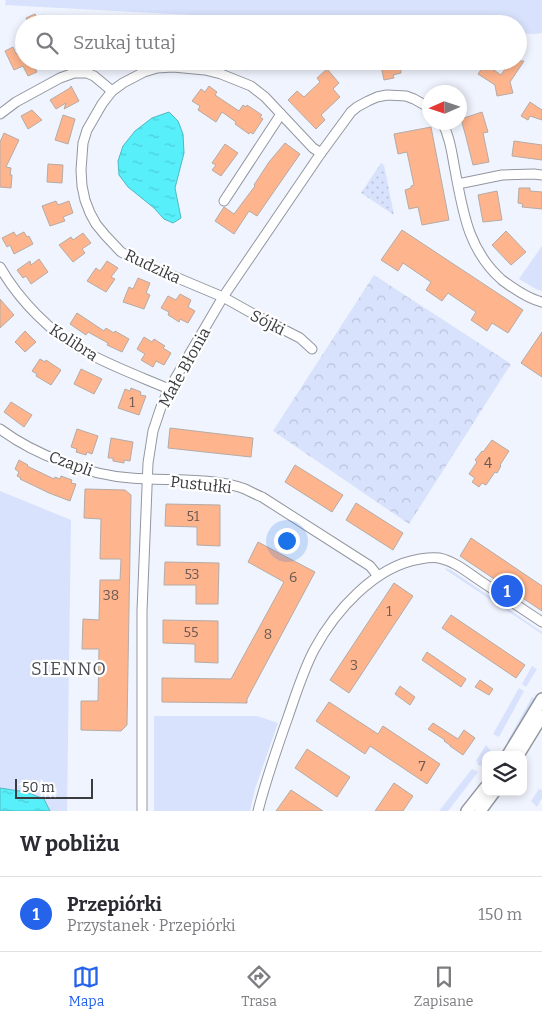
<!DOCTYPE html>
<html lang="pl">
<head>
<meta charset="utf-8">
<style>
  body { margin:0; font-family:Bitter,serif; background:#f7f7f7; color:#2b2b33 }
  .controls { position:absolute; right:15px; bottom:15px; display:grid; overflow:hidden; border-radius:10px; box-shadow:0 2px 8px #0003 }
  .controls button { width:45px; height:45px; display:grid; place-items:center; padding:0; border:0; border-bottom:1px solid #e1e1e2; background:#fff; color:#2b2b33; font:25px sans-serif }
  .compass { position:absolute; left:422px; top:85px; width:45px; height:45px; border-radius:50%; background:#fff; box-shadow:0 2px 8px #0003; rotate:267deg }
  .scale { position:absolute; left:15px; bottom:12px; width:78px; box-sizing:border-box; padding-left:5px; border:2px solid #3b3c40; border-top:0; font-size:14px; line-height:18px; white-space:nowrap; color:#3b3c40; -webkit-text-stroke:4px #fff; paint-order:stroke }
  .you { position:absolute; left:286px; top:540px; width:18px; height:18px; margin:-12px; border:4px solid #fff; border-radius:50%; background:#1a73e8; box-shadow:0 0 0 8px #1a73e833 }
  .badge { display:grid; place-items:center; width:32px; height:32px; border-radius:50%; background:#2563eb; color:#fff; font-size:16px; font-weight:700 }
  .pin { position:absolute; translate:-50% -50%; border:2px solid #fff; box-shadow:0 1px 5px #0006 }
  .list { margin:0; padding:0; list-style:none }
  h2 { display:flex; justify-content:space-between; align-items:center; height:65px; margin:0; padding:0 20px; font-size:21px }
  h2 small { font-size:16px; font-weight:400; color:#7c7c81 }
  .list li { display:grid; grid-template-columns:32px 1fr auto; gap:15px; align-items:center; box-sizing:border-box; height:75px; padding:0 20px; border-top:1px solid #e1e1e2 }
  .list b { display:block; font-size:19px; white-space:nowrap }
  .list p { margin:0; font-size:16px; white-space:nowrap; color:#7c7c81 }
  .list em { font-size:16px; font-style:normal; color:#7c7c81 }
  .icon { flex:none; width:28px; height:28px; fill:none; stroke:currentColor; stroke-width:2; stroke-linecap:round; stroke-linejoin:round }
  .map { position:relative; flex:none; width:542px; height:811px; overflow:hidden }
  .search { position:absolute; background:#fff; box-shadow:0 2px 8px #0003; left:15px; right:15px; top:15px; height:55px; display:flex; align-items:center; gap:12px; box-sizing:border-box; padding:0 18px; border-radius:28px; color:#7c7c81; font-size:19px }
  .sheet { height:140px; background:#fff }
  nav { display:flex; justify-content:space-around; align-items:center; box-sizing:border-box; height:70px; border-top:1px solid #e1e1e2; background:#fff; font-size:14px; color:#7c7c81 }
  nav a { display:grid; justify-items:center; gap:2px }
  nav .on { color:#2563eb }
  .map>svg:first-child { display:block }
  .green { fill:#d8e2fc }
  .forest { fill:url(#forest-crowns) }
  .park { fill:url(#park-dots) }
  .water { fill:url(#water-ripples); stroke:#4eb9c2 }
  .building { fill:#feb48d; stroke:#b5aba6 }
  .lines { fill:none; stroke-linecap:round; stroke-linejoin:round }
  .minor-casing { stroke:#93969f; stroke-width:11 }
  .tertiary-casing { stroke:#93969f; stroke-width:14 }
  .minor { stroke:#fff; stroke-width:9 }
  .tertiary { stroke:#fff; stroke-width:11 }
  .labels { text-anchor:middle; stroke-width:4.5; stroke-linejoin:round; paint-order:stroke }
  .number-label { font-size:14px; fill:#6c5a53 }
  .street-label { font-size:16px; fill:#3b3c40; stroke:#fff }
  .neighbourhood-label { font-size:18px; letter-spacing:1px; fill:#4d5058; stroke:#fff }
</style>
</head>
<body>
<div class="map">
<svg width="542" height="811" viewBox="0 0 542 811">
  <defs>
    <pattern id="forest-crowns" width="20" height="18" patternUnits="userSpaceOnUse" patternTransform="scale(1.25)"><rect width="20" height="18" fill="#d8e2fc"/><path d="M2 6a3 3 0 1 1 6 0M12 15a3 3 0 1 1 6 0" fill="none" stroke="#bac3d9"/></pattern>
    <pattern id="park-dots" width="8" height="8" patternUnits="userSpaceOnUse" patternTransform="scale(1.25)"><rect width="8" height="8" fill="#d8e2fc"/><path d="M2 2h.1M6 6h.1" fill="none" stroke="#bac3d9" stroke-width="1.8" stroke-linecap="round"/></pattern>
    <pattern id="water-ripples" width="26" height="14" patternUnits="userSpaceOnUse" patternTransform="scale(1.25)"><rect width="26" height="14" fill="#56effa"/><path d="M2 4q2-2 4 0t4 0M15 11q2-2 4 0t4 0" fill="none" stroke="#4cced7"/></pattern>
  </defs>
  <rect width="100%" height="100%" fill="#f0f4fe"/>
  <g class="green">
    <polygon points="6,0 542,0 542,33 535,34 518,33 518,24 337,23 5,5"/>
    <polygon points="542,246 542,291 536,289 519,279"/>
    <polygon points="0,491 71,520 67,811 0,811"/>
    <polygon points="445,568 451,570 542,632 542,634 446,570"/>
    <polygon points="532,666 537,669 526,687 522,684"/>
    <polygon points="519,688 524,691 499,737 493,734"/>
    <polygon points="532,697 534,698 535,703 512,741 507,742"/>
    <polygon points="154,716 257,716 278,723 255,789 250,811 154,811"/>
    <polygon points="486,745 491,751 489,755 486,755 486,759 482,765 480,766 477,764 478,762 476,761"/>
    <polygon points="472,769 478,772 448,811 439,811"/>
    <polygon points="539,789 542,790 542,798 537,807 531,801"/>
  </g>
  <polygon class="forest" points="374,275 511,364 409,524 273,431"/>
  <polygon class="park" points="381,163 384,165 394,215 361,193"/>
  <g class="water">
    <polygon points="169,112 178,121 183,134 184,153 175,188 181,218 173,223 164,219 154,208 128,187 119,175 118,161 123,146 135,131 152,118"/>
    <polygon points="0,788 26,792 44,799 50,811 0,811"/>
  </g>
  <g class="building">
    <polygon points="35,14 37,18 44,15 48,24 25,24 28,22 26,18"/>
    <polygon points="13,47 16,54 24,51 24,61 31,61 37,72 28,76 23,66 14,70 5,51"/>
    <polygon points="225,61 250,61 247,70"/>
    <polygon points="384,61 400,61 401,73 393,75 394,78 384,80 381,66 385,65"/>
    <polygon points="510,61 524,61 510,82 513,93 497,96 495,85 478,74 485,64 501,75"/>
    <polygon points="327,69 339,83 333,89 340,97 321,115 325,120 316,129 288,100 297,91 304,97 320,82 317,78"/>
    <polygon points="71,86 79,101 64,109 66,103 56,109 50,100 70,88"/>
    <polygon points="209,86 217,92 215,95 239,111 243,105 246,107 247,105 262,115 260,117 263,119 253,134 250,132 249,134 235,124 236,122 222,112 216,122 198,110 200,106 192,101 201,89 205,92"/>
    <polygon points="530,102 542,110 542,120 530,116 528,120 521,116"/>
    <polygon points="32,110 42,120 28,129 21,116"/>
    <polygon points="482,112 488,132 483,133 489,162 473,165 466,137 461,119"/>
    <polygon points="63,115 75,119 68,144 55,140"/>
    <polygon points="431,127 449,220 422,225 418,207 409,209 405,190 411,188 411,186 414,185 407,152 398,154 394,134"/>
    <polygon points="4,133 19,140 6,167 11,168 10,175 12,175 11,188 0,187 0,142"/>
    <polygon points="514,141 542,145 542,160 512,156"/>
    <polygon points="285,143 300,154 257,216 249,211 234,234 215,221 224,207 234,214 255,186 254,185 269,162"/>
    <polygon points="225,144 238,153 221,176 212,170 216,165 212,163"/>
    <polygon points="48,164 63,165 62,183 47,182"/>
    <polygon points="519,188 530,188 530,191 542,192 542,209 522,207 523,204 518,203"/>
    <polygon points="497,191 502,220 483,222 478,195"/>
    <polygon points="56,201 58,205 69,201 73,213 63,217 65,221 50,226 42,206"/>
    <polygon points="402,230 523,310 508,333 492,323 487,331 471,320 476,312 448,293 442,301 426,290 431,282 403,263 398,271 381,260"/>
    <polygon points="506,231 526,252 511,265 492,245"/>
    <polygon points="14,232 16,236 24,232 27,237 29,236 33,244 14,254 10,245 7,247 2,238"/>
    <polygon points="83,233 91,243 82,249 85,253 73,262 59,245 71,237 73,240"/>
    <polygon points="39,259 48,272 31,284 26,276 23,278 17,270 30,261 31,265"/>
    <polygon points="107,261 118,268 111,277 115,279 106,292 87,281 96,268 100,271"/>
    <polygon points="138,278 150,283 146,293 150,295 144,309 123,302 129,287 133,289"/>
    <polygon points="180,294 191,300 188,307 195,311 188,323 180,319 179,322 173,318 168,315 169,312 161,308 168,296 176,300"/>
    <polygon points="0,299 14,315 0,328"/>
    <polygon points="77,313 104,331 106,328 114,333 115,331 129,339 122,352 107,345 108,343 88,332 86,335 70,324"/>
    <polygon points="25,331 36,342 25,352 15,342"/>
    <polygon points="542,332 542,377 521,363"/>
    <polygon points="144,337 152,342 154,339 165,346 163,348 171,353 164,365 156,361 153,367 141,360 145,354 137,349"/>
    <polygon points="40,359 45,362 46,360 61,370 51,385 36,376 37,374 32,371"/>
    <polygon points="81,369 102,379 94,394 74,384"/>
    <polygon points="131,388 141,392 140,395 146,396 139,415 118,408 125,389 130,391"/>
    <polygon points="11,402 32,415 24,427 4,412"/>
    <polygon points="170,428 253,438 251,457 168,448"/>
    <polygon points="77,429 98,436 92,454 87,452 86,455 76,452 77,449 71,447"/>
    <polygon points="111,438 133,442 130,461 124,460 124,463 113,461 113,458 108,458"/>
    <polygon points="492,440 509,451 500,465 501,466 497,473 495,472 486,485 482,483 479,487 472,482 475,478 469,474 477,462 475,460 482,451 483,452"/>
    <polygon points="19,460 28,465 27,466 54,479 55,477 60,479 61,476 72,480 71,483 76,484 70,501 49,493 20,479 21,478 17,476 19,472 15,469"/>
    <polygon points="295,465 343,495 332,512 285,482"/>
    <polygon points="85,489 125,490 131,495 127,725 121,731 81,730 81,701 98,701 99,649 82,649 83,619 99,620 100,580 120,580 121,559 100,559 101,519 84,518"/>
    <polygon points="356,503 403,533 393,550 346,520"/>
    <polygon points="166,504 220,505 220,546 197,545 197,527 165,526"/>
    <polygon points="471,538 542,586 542,611 460,556"/>
    <polygon points="258,542 315,572 247,699 247,703 162,702 162,678 231,679 284,582 248,562"/>
    <polygon points="165,562 219,563 218,604 196,604 196,585 164,585"/>
    <polygon points="394,583 413,596 349,693 330,680"/>
    <polygon points="451,615 525,665 516,678 442,628"/>
    <polygon points="163,620 218,621 218,663 195,662 195,644 163,643"/>
    <polygon points="427,652 466,679 461,687 422,660"/>
    <polygon points="480,680 493,689 489,695 475,687"/>
    <polygon points="400,686 415,697 410,705 395,694"/>
    <polygon points="329,702 378,734 383,726 440,764 427,784 370,746 365,754 316,721"/>
    <polygon points="433,723 458,739 464,730 475,738 463,755 450,746 450,745 444,741 445,740 428,729"/>
    <polygon points="307,749 350,777 337,797 295,768"/>
    <polygon points="394,783 413,796 403,811 375,811"/>
    <polygon points="291,790 323,811 276,811"/>
  </g>
  <g class="lines">
    <defs>
      <g id="minor">
        <polyline points="0,114 16,102 60,78 74,73 87,73 94,76 112,91"/>
        <path d="M442,122C450,137 452,154 455,170C463,212 468,250 502,280C514,289 528,299 542,302"/>
        <polyline points="458,184 502,175 534,174 542,175"/>
        <polyline points="224,201 281,114"/>
        <path d="M0,267C19,300 51,333 84,351C111,366 141,377 169,389"/>
        <polyline points="312,349 300,338 257,316 223,297 142,263 121,252 105,235 96,224 90,213 85,200 82,186 81,170 83,143 87,130 102,104 112,91 123,83 144,72 157,68 173,67 205,70 221,74 251,86 265,97 313,148 321,153"/>
        <path d="M0,429C35,455 88,475 131,478C167,481 212,477 245,489C251,492 257,495 262,497L370,566L378,576"/>
        <polyline points="142,811 142,611 148,463 153,431 161,407 169,389 223,297 321,153 351,112 357,107 368,101 377,97 387,95 406,96 414,99 430,108"/>
        <path d="M258,811C266,779 277,748 288,717C296,694 303,671 314,650C335,611 375,566 420,559C426,558 433,557 439,558C454,561 467,572 479,580C500,594 521,608 542,622"/>
      </g>
      <g id="tertiary">
        <polyline points="508,755 542,699"/>
        <polyline points="518,755 542,716"/>
        <polyline points="467,811 486,787"/>
        <polyline points="480,811 494,792"/>
      </g>
    </defs>
    <use href="#minor" class="minor-casing"/>
    <use href="#tertiary" class="tertiary-casing"/>
    <use href="#minor" class="minor"/>
    <use href="#tertiary" class="tertiary"/>
  </g>
  <g class="labels">
    <g class="number-label">
      <text x="132" y="407">1</text>
      <text x="488" y="468">4</text>
      <text x="193" y="521">51</text>
      <text x="192" y="579">53</text>
      <text x="293" y="582">6</text>
      <text x="111" y="600">38</text>
      <text x="389" y="616">1</text>
      <text x="191" y="637">55</text>
      <text x="268" y="639">8</text>
      <text x="354" y="670">3</text>
      <text x="422" y="771">7</text>
    </g>
    <g class="street-label">
      <text transform="translate(153 266) rotate(25)" y="6">Rudzika</text>
      <text transform="translate(268 322) rotate(27)" y="6">Sójki</text>
      <text transform="translate(74 342) rotate(33)" y="6">Kolibra</text>
      <text transform="translate(184 367) rotate(-61)" y="6">Małe Błonia</text>
      <text transform="translate(71 463) rotate(20)" y="6">Czapli</text>
      <text transform="translate(201 484) rotate(6)" y="6">Pustułki</text>
    </g>
    <g class="neighbourhood-label">
      <text x="69" y="675">SIENNO</text>
    </g>
  </g>
</svg>
<div class="controls">
<button><svg class="icon" aria-label="layers" viewBox="0 0 24 24"><path d="M12 4l9 5-9 5-9-5zM3 14l9 5 9-5"/></svg></button>
</div>
<svg class="compass" viewBox="-18 -18 36 36"><path d="M0-13l5 13h-10z" fill="#e53935"/><path d="M0 13l5-13h-10z" fill="#7c7c81"/></svg>
<div class="scale">50 m</div>
<div class="you"></div>
<div class="pin badge" style="left:507px;top:591px">1</div>
<div class="search"><svg class="icon" aria-label="search" viewBox="0 0 24 24"><circle cx="10" cy="10" r="6"/><path d="M15 15l6 6"/></svg>Szukaj tutaj</div>
</div>
<section class="sheet">
<h2>W pobliżu<small></small></h2>
<ul class="list">
<li><span class="badge">1</span><div><b>Przepiórki</b><p>Przystanek · Przepiórki</p></div><em>150 m</em></li>
</ul>
</section>
<nav>
<a class="on"><svg class="icon" aria-label="map" viewBox="0 0 24 24"><path d="M3 6l6-2 6 2 6-2v14l-6 2-6-2-6 2zM9 4v14M15 6v14"/></svg>Mapa</a>
<a><svg class="icon" aria-label="directions" viewBox="0 0 24 24"><path d="M12 3l9 9-9 9-9-9zM9 14v-3h6M13 9l2 2-2 2"/></svg>Trasa</a>
<a><svg class="icon" aria-label="saved" viewBox="0 0 24 24"><path d="M7 4h10v16l-5-4-5 4z"/></svg>Zapisane</a>
</nav>
</body>
</html>
